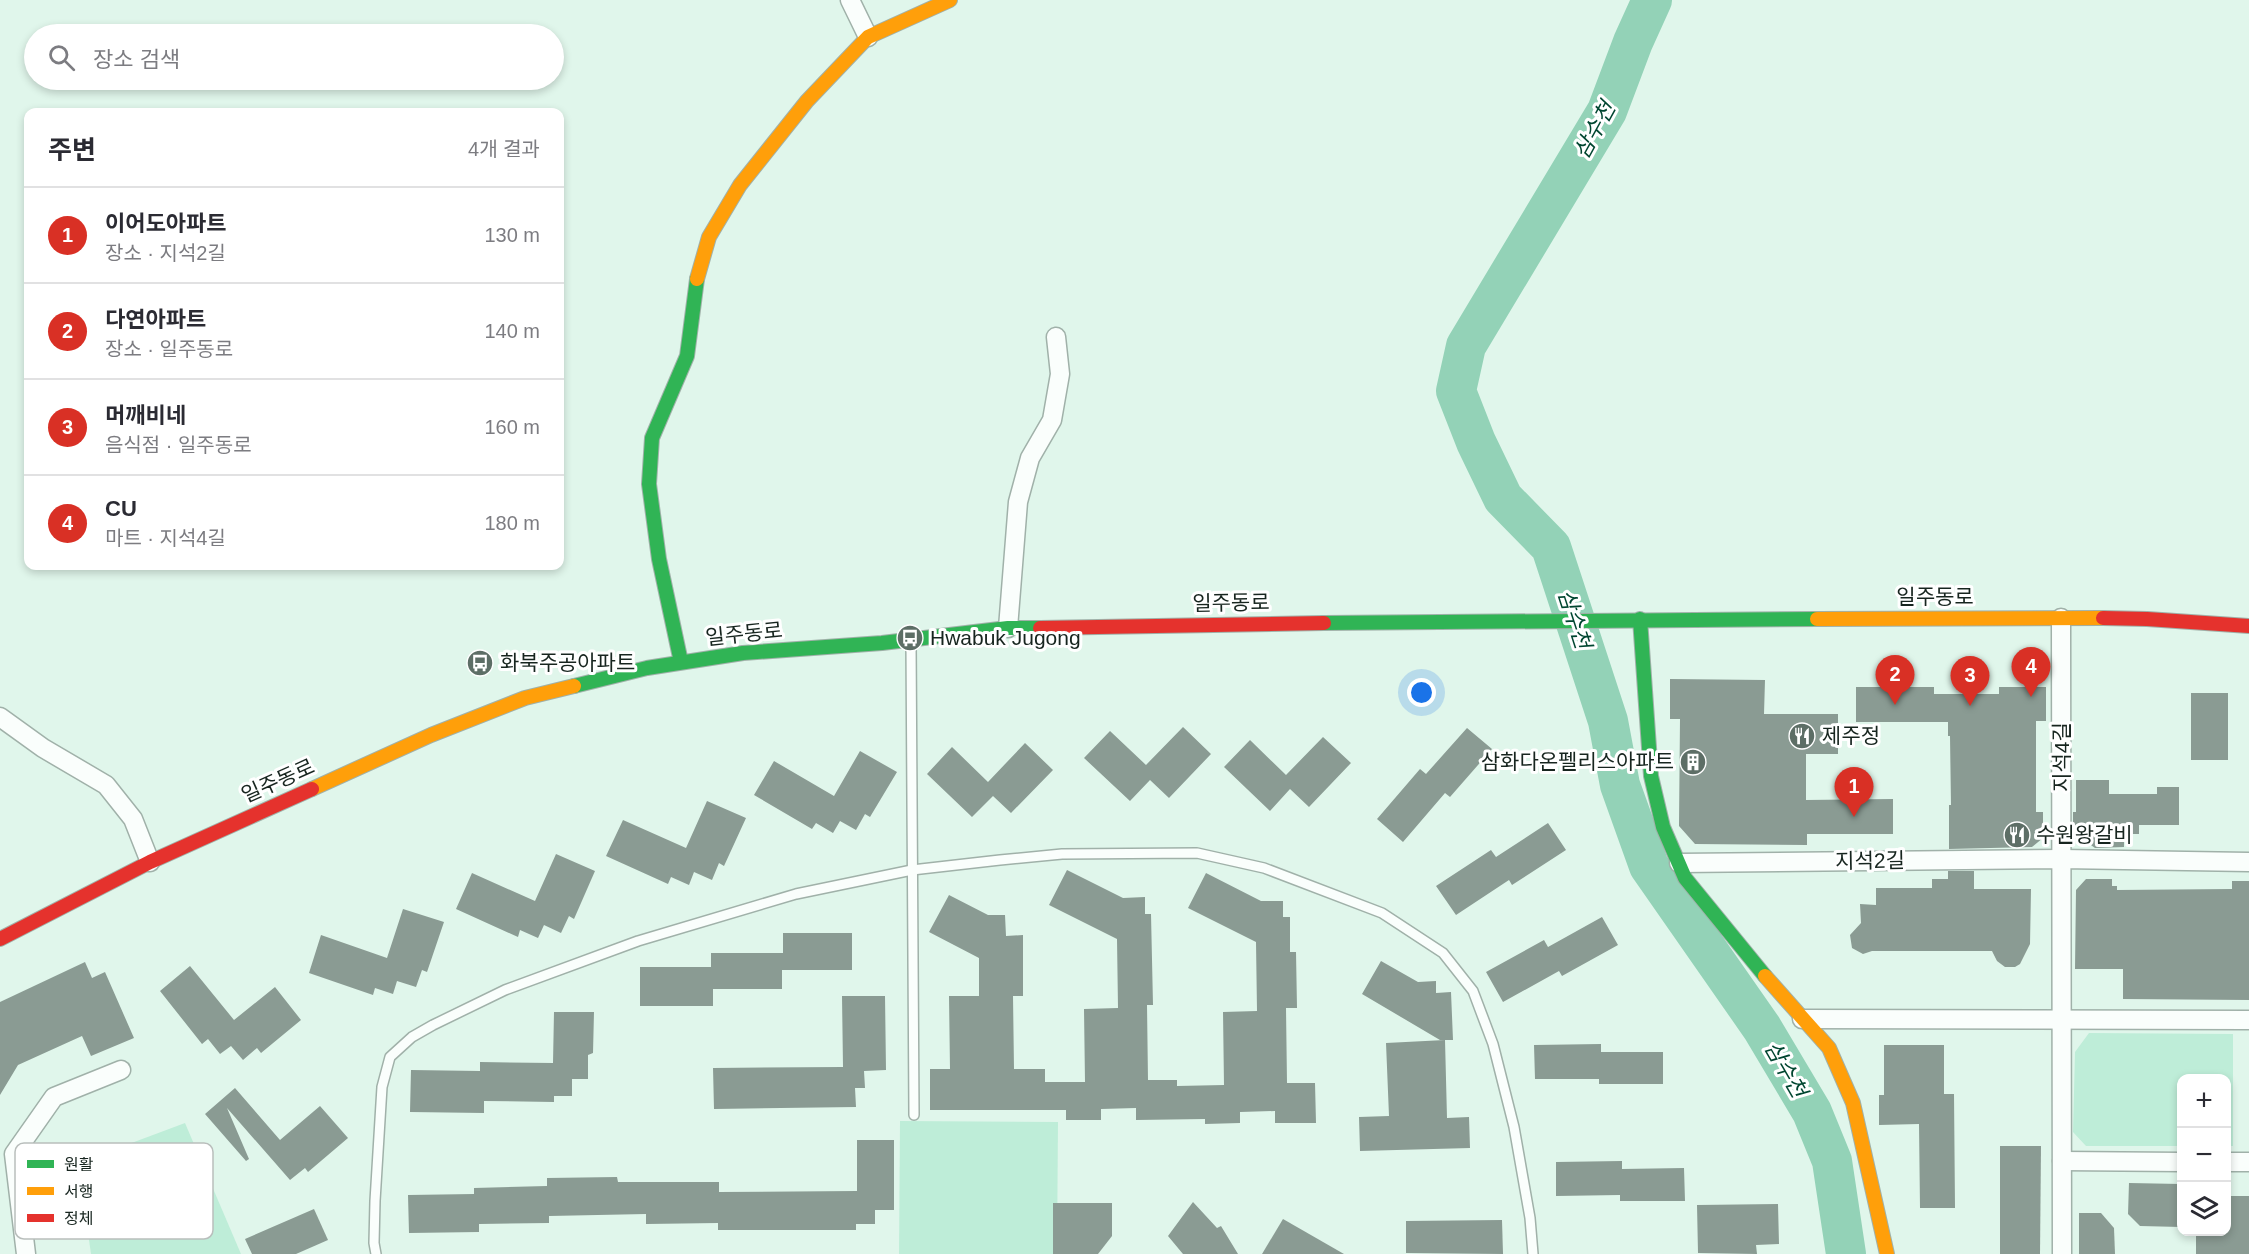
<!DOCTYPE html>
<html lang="ko">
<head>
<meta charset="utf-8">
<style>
  body { margin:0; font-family:Helvetica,"Noto Sans KR",sans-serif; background:#f2f2f3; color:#2b2b33 }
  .controls { position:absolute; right:18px; bottom:18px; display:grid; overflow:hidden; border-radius:12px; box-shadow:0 3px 9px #0003 }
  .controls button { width:54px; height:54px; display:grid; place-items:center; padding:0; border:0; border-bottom:2px solid #e1e1e2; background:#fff; color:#2b2b33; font:30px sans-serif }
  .you { position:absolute; left:1422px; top:693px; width:21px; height:21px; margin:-15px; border:4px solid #fff; border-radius:50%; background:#1a73e8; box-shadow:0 0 0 9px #1a73e833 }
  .badge { display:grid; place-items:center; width:39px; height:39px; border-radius:50%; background:#d93025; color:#fff; font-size:20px; font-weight:700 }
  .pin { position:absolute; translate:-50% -50px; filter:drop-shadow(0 2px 3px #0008) }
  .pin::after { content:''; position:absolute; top:32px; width:21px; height:18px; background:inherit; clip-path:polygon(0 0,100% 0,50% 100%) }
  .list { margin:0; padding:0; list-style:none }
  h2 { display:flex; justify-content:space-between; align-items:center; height:78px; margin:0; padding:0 24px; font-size:26px }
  h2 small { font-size:20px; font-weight:400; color:#7c7c81 }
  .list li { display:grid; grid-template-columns:39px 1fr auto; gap:18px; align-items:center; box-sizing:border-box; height:96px; padding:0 24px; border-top:2px solid #e1e1e2 }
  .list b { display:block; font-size:22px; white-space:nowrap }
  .list p { margin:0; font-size:20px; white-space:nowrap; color:#7c7c81 }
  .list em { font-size:20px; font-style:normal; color:#7c7c81 }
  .icon { flex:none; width:33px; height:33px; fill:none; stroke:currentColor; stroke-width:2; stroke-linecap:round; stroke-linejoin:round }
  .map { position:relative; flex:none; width:2249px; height:1254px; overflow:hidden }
  .search { position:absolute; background:#fff; box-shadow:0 3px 9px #0003; left:24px; top:24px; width:540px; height:66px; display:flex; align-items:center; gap:15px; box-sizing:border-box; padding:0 21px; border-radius:33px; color:#7c7c81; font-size:22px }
  .panel { position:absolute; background:#fff; box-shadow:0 3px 9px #0003; left:24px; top:108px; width:540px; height:462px; border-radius:12px }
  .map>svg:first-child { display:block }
  .green { fill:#beedd8 }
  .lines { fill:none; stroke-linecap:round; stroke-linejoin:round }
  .river { stroke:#93d2b7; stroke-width:40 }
  .building { fill:#8a9b93 }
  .lane-casing { stroke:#a0b1a9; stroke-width:12 }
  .street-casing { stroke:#a0b1a9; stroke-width:21 }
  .fast-casing { stroke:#a0b1a9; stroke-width:16 }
  .slow-casing { stroke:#a0b1a9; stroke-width:16 }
  .jam-casing { stroke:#a0b1a9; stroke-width:16 }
  .lane { stroke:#fafefc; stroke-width:9 }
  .street { stroke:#fafefc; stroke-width:18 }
  .fast { stroke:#30b455; stroke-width:14 }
  .slow { stroke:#ff9f0a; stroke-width:14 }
  .jam { stroke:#e5322d; stroke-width:14 }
  .labels { text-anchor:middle; stroke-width:6; stroke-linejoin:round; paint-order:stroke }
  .street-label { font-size:21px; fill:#17251f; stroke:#fff }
  .poi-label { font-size:21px; fill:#17251f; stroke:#fff; text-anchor:start }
  .water-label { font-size:22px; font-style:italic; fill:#004630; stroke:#fff }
  .key { fill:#fff; stroke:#b9bebc; stroke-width:1.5 }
  .key-label { font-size:16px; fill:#17251f }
</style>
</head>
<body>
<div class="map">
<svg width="2249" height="1254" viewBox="0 0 2249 1254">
  <rect width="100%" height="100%" fill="#e0f6eb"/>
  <g class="green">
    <polygon points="2089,1033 2233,1034 2233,1146 2227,1146 2226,1078 2182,1078 2181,1146 2086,1146 2073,1132 2075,1052"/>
    <polygon points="900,1121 1058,1122 1057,1254 899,1254"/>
    <polygon points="185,1123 241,1254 91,1254 78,1163"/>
  </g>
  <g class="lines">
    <polyline class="river" points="1652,0 1633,42 1607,111 1466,346 1456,391 1476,442 1503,498 1551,547 1608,721 1620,785 1649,866 1762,1028 1812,1112 1832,1161 1846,1254"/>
  </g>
  <g class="building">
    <polygon points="1670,679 1765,680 1764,714 1838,714 1838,754 1806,754 1806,800 1893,799 1893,834 1807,834 1807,845 1695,844 1679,826 1680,719 1670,719"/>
    <polygon points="1856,687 1934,687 1934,694 1999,694 1999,687 2046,687 2046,721 2036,721 2036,812 2043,812 2043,838 2032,847 1949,849 1949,805 1951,805 1950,736 1948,736 1948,722 1856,722"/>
    <rect x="2191" y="693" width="37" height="67"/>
    <polygon points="1183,727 1211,754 1169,798 1150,780 1130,801 1084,758 1110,731 1146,765"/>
    <polygon points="1467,728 1492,749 1450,797 1445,793 1403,842 1377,819 1420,769 1426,774"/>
    <polygon points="1323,737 1351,763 1309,807 1290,789 1270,811 1224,767 1250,740 1286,775"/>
    <polygon points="1025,743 1053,770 1011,813 993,796 972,817 927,774 952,747 988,782"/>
    <polygon points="860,751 897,772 870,817 865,814 856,830 840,821 833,833 816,823 812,829 754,795 774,761 834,796"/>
    <polygon points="2076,780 2109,780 2109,794 2157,794 2157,787 2179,787 2179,825 2139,825 2139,834 2124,834 2124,847 2095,848 2073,832 2073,812 2076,812"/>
    <polygon points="707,801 746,818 724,866 719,863 712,880 694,872 689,885 671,877 668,884 606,856 623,820 686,848"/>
    <polygon points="1548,823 1566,850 1512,885 1509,880 1456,915 1436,886 1491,850 1496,857"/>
    <polygon points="556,854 595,871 574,919 569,916 561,933 544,925 538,938 520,930 518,937 456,909 472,873 535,901"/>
    <polygon points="1067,870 1123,898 1145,897 1145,914 1151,914 1153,1005 1147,1005 1148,1080 1177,1080 1177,1086 1224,1085 1223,1012 1257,1011 1256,942 1188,908 1206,873 1261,901 1283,901 1283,917 1290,917 1290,952 1296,952 1297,1008 1286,1008 1287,1083 1315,1083 1316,1123 1275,1123 1275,1111 1240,1112 1240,1123 1205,1124 1205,1119 1136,1120 1136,1108 1101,1109 1101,1120 1066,1120 1066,1110 930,1110 930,1069 950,1069 949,996 979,996 979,958 929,932 949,895 988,915 1005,915 1006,936 1023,935 1023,996 1013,996 1014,1069 1045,1069 1045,1082 1085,1082 1084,1009 1118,1008 1117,939 1049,905"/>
    <polygon points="1948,871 1974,871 1974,889 2031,889 2030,944 2020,964 2015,967 2005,967 1997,961 1992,951 1872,951 1863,954 1852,948 1850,935 1861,923 1860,904 1876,905 1876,888 1932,888 1932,879 1948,879"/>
    <polygon points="2086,879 2112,879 2112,886 2117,886 2117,890 2232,889 2232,881 2249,881 2249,1000 2123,999 2123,969 2075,969 2076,890"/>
    <polygon points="403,909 444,922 427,972 422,970 416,987 397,981 393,994 375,988 373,995 309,973 321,935 387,958"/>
    <polygon points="1602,917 1618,945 1562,976 1559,971 1503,1002 1486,972 1544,940 1548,947"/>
    <polygon points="783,933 852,933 852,970 782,970 782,989 713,989 713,1006 640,1006 640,967 711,967 711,953 783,953"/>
    <polygon points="1381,961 1418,982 1436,981 1436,993 1451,992 1453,1040 1440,1040 1362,994"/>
    <polygon points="85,962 92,978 105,972 134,1038 91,1056 82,1036 18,1065 0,1095 0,1002"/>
    <polygon points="190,966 234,1020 275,987 301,1020 261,1053 257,1048 243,1060 231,1046 220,1054 208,1039 202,1044 160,991"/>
    <polygon points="842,996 885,996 886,1070 864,1071 865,1088 855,1088 856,1107 714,1109 713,1068 843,1067"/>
    <polygon points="554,1012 594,1012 593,1053 588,1055 588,1079 572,1079 572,1096 554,1096 554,1102 484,1101 484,1113 410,1112 411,1070 480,1071 480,1062 553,1063"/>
    <polygon points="1445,1040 1447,1118 1469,1117 1470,1148 1360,1151 1359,1117 1389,1116 1386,1043"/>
    <polygon points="1601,1044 1601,1052 1663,1052 1663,1084 1599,1084 1599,1079 1535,1079 1534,1045"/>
    <polygon points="1884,1045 1944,1045 1944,1094 1954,1094 1955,1208 1920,1208 1919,1124 1879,1125 1879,1095 1884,1095"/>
    <polygon points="235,1088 280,1140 320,1106 348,1138 308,1172 305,1168 290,1180 227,1108 249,1159 246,1161 205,1114"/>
    <polygon points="857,1140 894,1140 894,1210 875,1210 875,1224 856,1224 856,1230 718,1230 718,1223 646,1224 646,1214 549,1216 549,1223 479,1224 479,1232 409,1233 408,1195 474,1194 474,1188 547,1186 547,1178 617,1177 618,1182 719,1182 719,1192 857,1191"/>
    <polygon points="2000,1146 2041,1146 2040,1254 2000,1254"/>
    <polygon points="1622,1161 1622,1169 1684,1168 1685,1201 1620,1201 1620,1195 1556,1196 1556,1162"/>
    <polygon points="2129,1183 2181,1184 2181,1227 2140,1226 2128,1214"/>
    <polygon points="2226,1196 2249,1196 2249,1254 2196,1254 2196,1232 2226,1232"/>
    <polygon points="1193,1202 1217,1228 1221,1226 1238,1254 1183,1254 1168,1236"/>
    <polygon points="1053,1203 1112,1203 1112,1236 1098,1254 1053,1254"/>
    <polygon points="1778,1204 1779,1244 1756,1245 1757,1254 1698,1253 1697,1205"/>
    <polygon points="314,1209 328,1240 296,1254 252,1254 245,1239"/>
    <polygon points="2079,1213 2101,1213 2114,1228 2115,1254 2079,1254"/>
    <polygon points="1283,1219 1344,1254 1262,1254"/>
    <polygon points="1502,1220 1503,1254 1406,1253 1406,1221"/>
  </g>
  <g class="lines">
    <defs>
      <g id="lane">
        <polyline points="911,642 914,1115"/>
        <polyline points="376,1254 374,1243 375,1201 382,1087 390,1057 412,1037 433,1025 505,990 638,941 796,894 912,870 1000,860 1062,854 1197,853 1264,868 1382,913 1443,953 1473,991 1493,1044 1514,1127 1530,1218 1533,1254"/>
      </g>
      <g id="street">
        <polyline points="850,0 868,37"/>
        <polyline points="2061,618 2062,1254"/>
        <polyline points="1008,628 1018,502 1030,458 1052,420 1060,374 1056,337"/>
        <polyline points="0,717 43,748 106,785 133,819 150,862"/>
        <polyline points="1679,863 2062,859 2249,862"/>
        <polyline points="1802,1019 2249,1020"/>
        <polyline points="2062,1161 2182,1162"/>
        <polyline points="2226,1162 2249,1162"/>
        <polyline points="26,1254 14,1154 54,1097 121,1070"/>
      </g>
      <g id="fast">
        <polyline points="1640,619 1651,776 1663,827 1685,878 1765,976"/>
        <polyline points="1324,623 1817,619"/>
        <polyline points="681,662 659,559 649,484 652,438 687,356 697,279"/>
        <polyline points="574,686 647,668 743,653 882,643 1008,628 1040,628"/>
      </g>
      <g id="slow">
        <polyline points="697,279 709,237 740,185 807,101 868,37 950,0"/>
        <polyline points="1817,619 2103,618"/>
        <polyline points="312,789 431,735 525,698 574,686"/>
        <polyline points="1765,976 1829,1048 1853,1103 1887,1254"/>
      </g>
      <g id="jam">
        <polyline points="2103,618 2147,619 2249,626"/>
        <polyline points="1040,628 1324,623"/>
        <polyline points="0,939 150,862 312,789"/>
      </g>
    </defs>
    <use href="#lane" class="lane-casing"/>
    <use href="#street" class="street-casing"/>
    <use href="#fast" class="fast-casing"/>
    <use href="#slow" class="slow-casing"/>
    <use href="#jam" class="jam-casing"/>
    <use href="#lane" class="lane"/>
    <use href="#street" class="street"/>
    <use href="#fast" class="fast"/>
    <use href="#slow" class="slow"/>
    <use href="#jam" class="jam"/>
  </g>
  <defs>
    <symbol id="bus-disc" viewBox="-11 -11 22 22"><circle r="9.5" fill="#5d6e66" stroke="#fff"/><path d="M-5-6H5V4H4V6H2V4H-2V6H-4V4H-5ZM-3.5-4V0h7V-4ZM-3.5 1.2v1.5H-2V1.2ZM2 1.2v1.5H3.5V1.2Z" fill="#fff"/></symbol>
    <symbol id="restaurant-disc" viewBox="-11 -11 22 22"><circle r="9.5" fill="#5d6e66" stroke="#fff"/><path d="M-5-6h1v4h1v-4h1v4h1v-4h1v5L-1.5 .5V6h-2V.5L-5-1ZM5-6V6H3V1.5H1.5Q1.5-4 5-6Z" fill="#fff"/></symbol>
    <symbol id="building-disc" viewBox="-11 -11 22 22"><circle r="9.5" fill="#5d6e66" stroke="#fff"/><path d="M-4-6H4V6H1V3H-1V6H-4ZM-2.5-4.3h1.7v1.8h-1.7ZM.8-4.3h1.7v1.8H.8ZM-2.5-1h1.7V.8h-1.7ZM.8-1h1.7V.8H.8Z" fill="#fff"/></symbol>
  </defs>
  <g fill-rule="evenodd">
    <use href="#bus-disc" x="895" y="623" width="30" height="30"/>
    <use href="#bus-disc" x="465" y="648" width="30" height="30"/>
    <use href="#restaurant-disc" x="1787" y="721" width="30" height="30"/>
    <use href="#building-disc" x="1678" y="747" width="30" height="30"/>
    <use href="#restaurant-disc" x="2002" y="820" width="30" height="30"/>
  </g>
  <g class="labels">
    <g class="street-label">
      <text x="1935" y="604">일주동로</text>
      <text transform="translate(1231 603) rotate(-1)" y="7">일주동로</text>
      <text transform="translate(744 634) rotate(-6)" y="7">일주동로</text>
      <text transform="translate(2062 757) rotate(-90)" y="7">지석4길</text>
      <text transform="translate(278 781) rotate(-24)" y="7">일주동로</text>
      <text transform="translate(1870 861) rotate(-1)" y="7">지석2길</text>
    </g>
    <g class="poi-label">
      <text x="930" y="645">Hwabuk Jugong</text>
      <text x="500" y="670">화북주공아파트</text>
      <text x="1822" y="743">제주정</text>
      <text x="1674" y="769" text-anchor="end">삼화다온펠리스아파트</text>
      <text x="2036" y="842">수원왕갈비</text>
    </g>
    <g class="water-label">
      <text transform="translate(1594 130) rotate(-61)" y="8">삼수천</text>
      <text transform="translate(1575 619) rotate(72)" y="8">삼수천</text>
      <text transform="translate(1786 1069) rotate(60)" y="8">삼수천</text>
    </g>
  </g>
  <rect x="15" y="1143" width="198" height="96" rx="9" class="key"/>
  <rect x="27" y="1160" width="27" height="8" fill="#30b455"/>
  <rect x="27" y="1187" width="27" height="8" fill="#ff9f0a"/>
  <rect x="27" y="1214" width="27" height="8" fill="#e5322d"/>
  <g class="key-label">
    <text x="64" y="1170">원활</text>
    <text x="64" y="1197">서행</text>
    <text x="64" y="1224">정체</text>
  </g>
</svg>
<div class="controls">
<button>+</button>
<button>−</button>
<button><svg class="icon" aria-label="layers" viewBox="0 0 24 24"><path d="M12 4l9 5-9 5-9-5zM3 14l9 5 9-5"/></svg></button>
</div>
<div class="you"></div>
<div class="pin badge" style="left:1854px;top:817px">1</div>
<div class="pin badge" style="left:1895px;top:705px">2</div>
<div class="pin badge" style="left:1970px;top:706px">3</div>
<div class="pin badge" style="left:2031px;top:697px">4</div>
<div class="search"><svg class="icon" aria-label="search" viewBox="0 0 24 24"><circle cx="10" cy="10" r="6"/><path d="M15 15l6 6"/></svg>장소 검색</div>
<section class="panel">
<h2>주변<small>4개 결과</small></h2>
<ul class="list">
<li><span class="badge">1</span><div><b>이어도아파트</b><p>장소 · 지석2길</p></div><em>130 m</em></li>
<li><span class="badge">2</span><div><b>다연아파트</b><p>장소 · 일주동로</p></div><em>140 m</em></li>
<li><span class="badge">3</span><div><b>머깨비네</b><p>음식점 · 일주동로</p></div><em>160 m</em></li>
<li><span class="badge">4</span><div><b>CU</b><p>마트 · 지석4길</p></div><em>180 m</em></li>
</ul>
</section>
</div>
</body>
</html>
